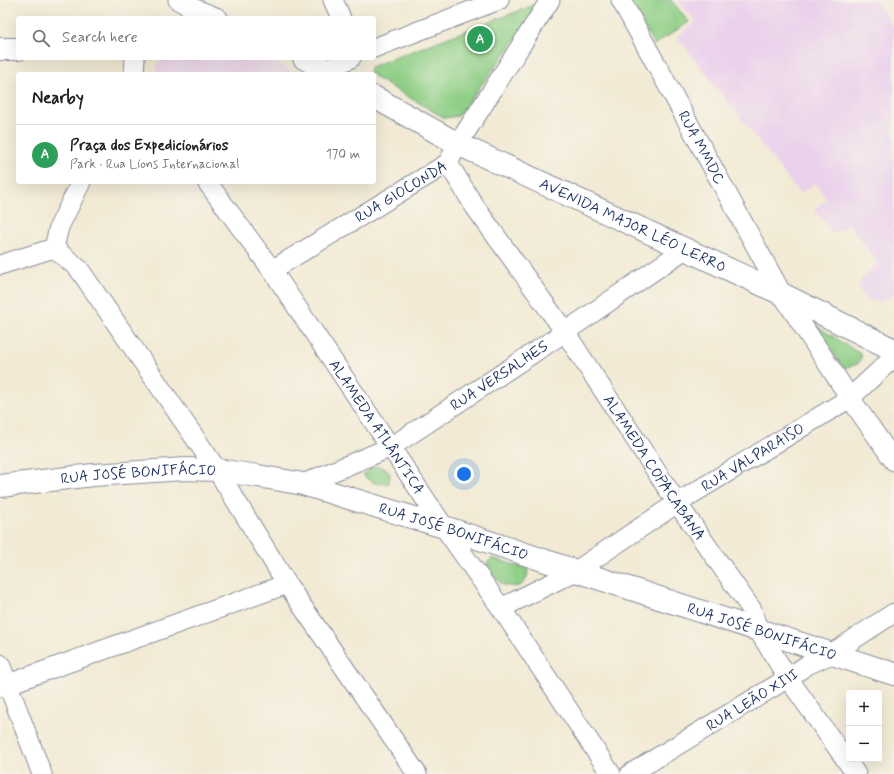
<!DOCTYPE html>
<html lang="en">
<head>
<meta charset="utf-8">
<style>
  body { margin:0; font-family:Mynerve,sans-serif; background:#f6f6f6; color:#202124 }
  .controls { position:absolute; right:12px; bottom:12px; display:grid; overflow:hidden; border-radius:4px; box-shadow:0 4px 16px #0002 }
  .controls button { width:36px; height:36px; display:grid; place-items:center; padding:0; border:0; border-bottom:1px solid #e0e0e0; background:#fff; color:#202124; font:20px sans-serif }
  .you { position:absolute; left:464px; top:474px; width:14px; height:14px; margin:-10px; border:3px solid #fff; border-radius:50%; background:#1a73e8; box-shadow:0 0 0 6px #1a73e833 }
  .badge { display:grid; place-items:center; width:26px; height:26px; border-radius:50%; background:#d93025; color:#fff; font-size:13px; font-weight:700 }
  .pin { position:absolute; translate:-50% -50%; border:2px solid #fff; box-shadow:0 1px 4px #0006 }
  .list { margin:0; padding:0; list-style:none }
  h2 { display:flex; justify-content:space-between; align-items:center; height:52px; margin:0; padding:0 16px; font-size:17px }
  h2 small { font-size:13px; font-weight:400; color:#757577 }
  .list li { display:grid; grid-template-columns:26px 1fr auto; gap:12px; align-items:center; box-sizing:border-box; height:60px; padding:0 16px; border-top:1px solid #e0e0e0 }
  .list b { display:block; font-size:15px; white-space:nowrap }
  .list p { margin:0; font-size:13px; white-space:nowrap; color:#757577 }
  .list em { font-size:13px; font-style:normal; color:#757577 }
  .icon { flex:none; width:22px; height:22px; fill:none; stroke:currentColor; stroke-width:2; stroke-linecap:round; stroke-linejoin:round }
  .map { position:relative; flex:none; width:894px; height:774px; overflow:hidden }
  .search { position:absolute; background:#fff; box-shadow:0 4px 16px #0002; left:16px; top:16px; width:360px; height:44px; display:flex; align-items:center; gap:10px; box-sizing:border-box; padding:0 14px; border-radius:4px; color:#757577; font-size:15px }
  .panel { position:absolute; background:#fff; box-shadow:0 4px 16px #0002; left:16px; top:72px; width:360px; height:112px; border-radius:4px }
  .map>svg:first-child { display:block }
  .built { fill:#ead1ec }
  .green { fill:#8fcf86; stroke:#557f72 }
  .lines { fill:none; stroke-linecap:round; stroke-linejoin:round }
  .minor-casing { stroke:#868c99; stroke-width:21 }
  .tertiary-casing { stroke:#868c99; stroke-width:24 }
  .minor { stroke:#fff; stroke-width:19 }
  .tertiary { stroke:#fff; stroke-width:22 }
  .labels { text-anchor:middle; stroke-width:3; stroke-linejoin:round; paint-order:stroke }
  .street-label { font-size:15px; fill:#1b2f5e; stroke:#f7f3e8 }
</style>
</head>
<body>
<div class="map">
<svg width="894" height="774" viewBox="0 0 894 774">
  <rect width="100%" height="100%" fill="#f7f3e8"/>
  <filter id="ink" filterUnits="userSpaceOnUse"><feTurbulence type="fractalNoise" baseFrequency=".025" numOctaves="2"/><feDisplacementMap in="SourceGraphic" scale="8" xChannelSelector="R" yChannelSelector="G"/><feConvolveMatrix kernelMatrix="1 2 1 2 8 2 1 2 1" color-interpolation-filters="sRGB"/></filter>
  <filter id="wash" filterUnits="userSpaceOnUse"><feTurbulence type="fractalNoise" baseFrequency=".012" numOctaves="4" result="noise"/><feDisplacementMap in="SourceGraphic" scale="16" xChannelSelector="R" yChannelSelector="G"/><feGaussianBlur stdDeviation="0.9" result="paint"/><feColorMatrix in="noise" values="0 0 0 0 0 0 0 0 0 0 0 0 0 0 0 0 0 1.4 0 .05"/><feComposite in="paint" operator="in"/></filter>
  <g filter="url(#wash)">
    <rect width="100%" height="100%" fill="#f2ead4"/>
    <g class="built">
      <polygon points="678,0 877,0 894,29 894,295 882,301 876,302 867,300 862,294 859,287 861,280 878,263 849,224 833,234 814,209 827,199 815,183 800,194 677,37 696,22"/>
      <polygon points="164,58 265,58 297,74 156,74 157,64"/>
    </g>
    <g class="green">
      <polygon points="630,0 671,0 689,22 654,45"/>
      <polygon points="534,5 537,11 458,116 445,118 374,77 374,74 369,74 370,67"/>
      <polygon points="815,325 862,355 858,364 843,368"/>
      <path d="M377,466L387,469L390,475L389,483C376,485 372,483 363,475L371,468Z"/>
      <path d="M492,558L528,569C528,580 523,588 512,586C508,586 505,586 502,584C497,580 491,574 487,569V563Z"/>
    </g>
  </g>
  <g filter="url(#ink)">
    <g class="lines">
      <defs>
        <g id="minor">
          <polyline points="178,0 193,8 218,18"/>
          <polyline points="333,0 341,18"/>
          <path id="s1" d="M621,0L782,294L850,398L894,461"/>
          <polyline points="374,48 499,0"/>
          <polyline points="326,70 351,58"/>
          <polyline points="134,74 135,58"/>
          <path id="s2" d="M448,163L475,207L565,332L677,503L743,597L752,610L758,630L788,678L856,774"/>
          <path id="s3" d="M207,182L272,270L444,527L501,608L611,774"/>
          <polyline points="54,248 79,269 217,470 287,584 417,774"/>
          <polyline points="54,248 59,227 81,182"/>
          <polyline points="0,265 54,248"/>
          <path id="s4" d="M272,270L448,163L458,144L550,0"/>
          <path id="s5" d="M303,484L391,447L565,332L685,249"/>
          <path id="s6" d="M501,608L576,571L677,503L850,398L894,357"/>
          <polyline points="0,664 42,774"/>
          <polyline points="0,687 287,584"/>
          <path id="s7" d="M630,774L788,678L807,665L831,654L894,613"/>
        </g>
        <g id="tertiary">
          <polyline points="0,49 18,49"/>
          <polyline points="304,58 333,74"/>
          <path id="s8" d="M374,97L458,144L782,294L894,350"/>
          <path id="s9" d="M0,486L93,475L185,469L217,470L258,476L303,484L444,527L576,571L894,674"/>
        </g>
      </defs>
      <use href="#minor" class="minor-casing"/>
      <use href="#tertiary" class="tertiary-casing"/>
      <use href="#minor" class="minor"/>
      <use href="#tertiary" class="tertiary"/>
    </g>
  </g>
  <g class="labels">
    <g class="street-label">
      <text dy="5" stroke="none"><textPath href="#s1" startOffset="168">RUA MMDC</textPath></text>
      <text dy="5" stroke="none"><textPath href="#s4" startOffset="151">RUA GIOCONDA</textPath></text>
      <text dy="5" stroke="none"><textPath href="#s8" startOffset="289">AVENIDA MAJOR LÉO LERRO</textPath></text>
      <text dy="5" stroke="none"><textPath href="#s5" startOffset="225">RUA VERSALHES</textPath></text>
      <text dy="5" stroke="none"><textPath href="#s3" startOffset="298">ALAMEDA ATLÂNTICA</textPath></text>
      <text dy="5" stroke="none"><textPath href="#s6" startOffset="294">RUA VALPARAISO</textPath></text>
      <text dy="5" stroke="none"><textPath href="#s2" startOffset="368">ALAMEDA COPACABANA</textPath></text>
      <text dy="5" stroke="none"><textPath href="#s9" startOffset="139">RUA JOSÉ BONIFÁCIO</textPath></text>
      <text dy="5" stroke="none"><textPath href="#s9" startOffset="463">RUA JOSÉ BONIFÁCIO</textPath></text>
      <text dy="5" stroke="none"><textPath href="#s9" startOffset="787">RUA JOSÉ BONIFÁCIO</textPath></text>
      <text dy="5" stroke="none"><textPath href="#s7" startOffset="143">RUA LEÃO XIII</textPath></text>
    </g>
  </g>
</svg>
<div class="controls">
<button>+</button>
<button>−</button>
</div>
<div class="you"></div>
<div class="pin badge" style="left:480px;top:39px;background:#2e9e5b">A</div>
<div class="search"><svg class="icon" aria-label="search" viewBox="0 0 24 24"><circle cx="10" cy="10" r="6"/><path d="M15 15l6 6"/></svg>Search here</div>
<section class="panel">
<h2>Nearby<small></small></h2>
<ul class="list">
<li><span class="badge" style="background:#2e9e5b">A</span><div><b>Praça dos Expedicionários</b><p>Park · Rua Lions Internacional</p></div><em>170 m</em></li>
</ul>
</section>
</div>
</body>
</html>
